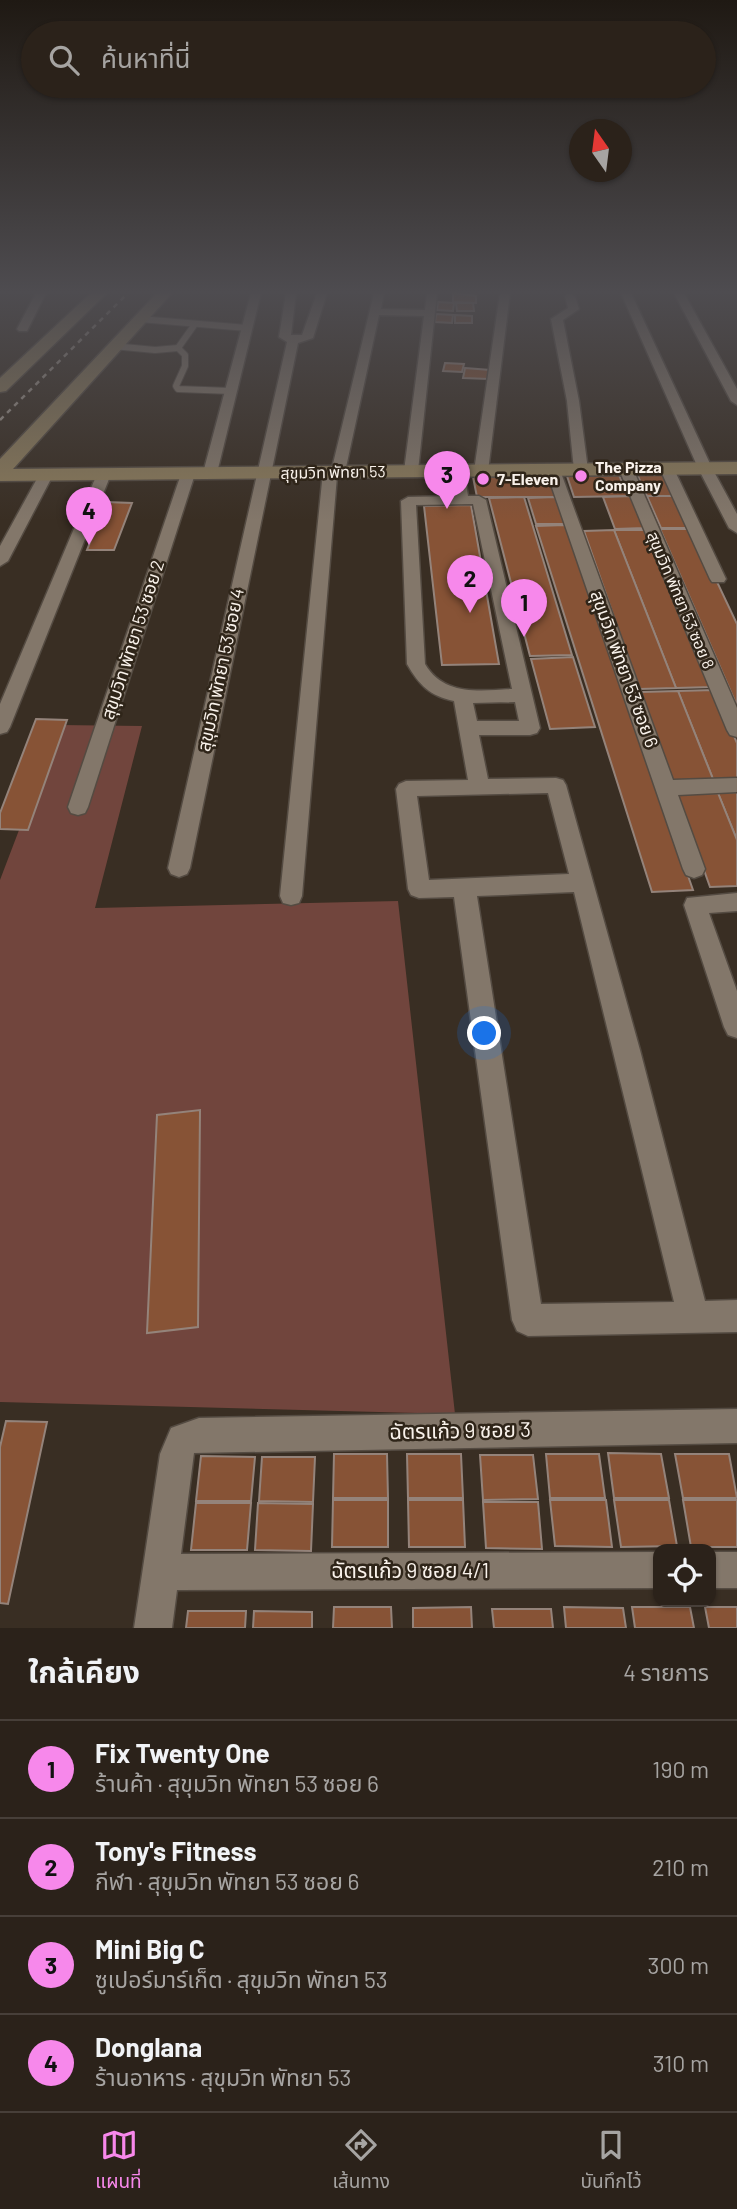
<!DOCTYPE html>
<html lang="th">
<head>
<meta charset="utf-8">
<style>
  body { margin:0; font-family:Barlow,"Noto Sans Thai",sans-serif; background:#372f27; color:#f1f3f6 }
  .controls { position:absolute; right:21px; bottom:21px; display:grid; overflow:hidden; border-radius:14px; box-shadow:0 2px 5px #0004 }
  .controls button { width:63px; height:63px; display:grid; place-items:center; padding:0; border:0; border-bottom:2px solid #473f39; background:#2b221a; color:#f1f3f6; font:35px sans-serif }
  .compass { position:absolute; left:569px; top:119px; width:63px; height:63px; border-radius:50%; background:#2b221a; box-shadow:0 2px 5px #0004; rotate:346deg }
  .you { position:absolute; left:485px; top:1034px; width:24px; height:24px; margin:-18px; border:5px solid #fff; border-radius:50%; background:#1a73e8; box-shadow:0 0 0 10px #1a73e833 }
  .badge { display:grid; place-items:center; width:46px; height:46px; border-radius:50%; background:#f788eb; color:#111; font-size:23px; font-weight:700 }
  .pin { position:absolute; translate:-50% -58px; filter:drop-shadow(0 2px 4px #0008) }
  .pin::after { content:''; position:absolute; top:37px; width:24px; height:21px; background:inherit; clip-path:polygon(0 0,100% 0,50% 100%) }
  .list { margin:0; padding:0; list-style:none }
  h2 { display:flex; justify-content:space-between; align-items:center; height:91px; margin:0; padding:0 28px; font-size:30px }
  h2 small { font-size:23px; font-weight:400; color:#a6a4a2 }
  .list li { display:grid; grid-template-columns:46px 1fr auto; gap:21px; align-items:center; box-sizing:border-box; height:98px; padding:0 28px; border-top:2px solid #473f39 }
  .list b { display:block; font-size:26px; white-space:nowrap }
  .list p { margin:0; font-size:23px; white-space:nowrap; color:#a6a4a2 }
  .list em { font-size:23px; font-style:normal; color:#a6a4a2 }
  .icon { flex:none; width:38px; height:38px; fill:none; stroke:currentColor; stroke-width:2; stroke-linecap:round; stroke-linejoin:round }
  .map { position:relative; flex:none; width:737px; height:1628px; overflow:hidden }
  .search { position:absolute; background:#2b221a; box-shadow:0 2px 5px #0004; left:21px; right:21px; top:21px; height:77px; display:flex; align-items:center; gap:18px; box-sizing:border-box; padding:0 24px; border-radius:38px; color:#a6a4a2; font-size:26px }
  .sheet { height:483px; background:#2b221a }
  nav { display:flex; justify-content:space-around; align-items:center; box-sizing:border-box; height:98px; border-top:2px solid #473f39; background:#2b221a; font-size:19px; color:#a6a4a2 }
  nav a { display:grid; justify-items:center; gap:4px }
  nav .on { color:#f788eb }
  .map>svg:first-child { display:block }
  .green { fill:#71453d }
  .building { fill:#875336; stroke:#94837a; stroke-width:2 }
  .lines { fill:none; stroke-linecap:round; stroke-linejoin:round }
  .lane-casing { stroke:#544b42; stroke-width:8 }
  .street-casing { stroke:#544b42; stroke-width:3 }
  .secondary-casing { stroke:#544b42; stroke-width:3 }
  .lane { stroke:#83776a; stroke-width:6 }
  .street { fill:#83776a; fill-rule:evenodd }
  .secondary { fill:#89795a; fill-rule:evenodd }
  .rail { stroke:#9c938a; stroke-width:2.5; stroke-dasharray:5 5; stroke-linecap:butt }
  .poi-dot { fill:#f788eb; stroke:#2f2519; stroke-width:2.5 }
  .labels { text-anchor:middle; stroke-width:5; stroke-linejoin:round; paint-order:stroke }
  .far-poi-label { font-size:16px; font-weight:bold; fill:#f9f2eb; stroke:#2f2519; text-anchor:start }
  .far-street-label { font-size:16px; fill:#f9f2eb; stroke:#2f2519 }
  .street-label { font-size:18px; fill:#f9f2eb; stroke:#2f2519 }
  .near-street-label { font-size:21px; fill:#f9f2eb; stroke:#2f2519 }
</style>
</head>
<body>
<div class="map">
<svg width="737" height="1628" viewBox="0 0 737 1628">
  <rect width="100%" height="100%" fill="#392e23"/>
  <polygon class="green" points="59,725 142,726 95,908 398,901 455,1414 0,1402 0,880"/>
  <g class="building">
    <polygon points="453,293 476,296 476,303 453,302"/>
    <polygon points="438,302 454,303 453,311 437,310"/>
    <polygon points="456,303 473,303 474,311 457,311"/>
    <polygon points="436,314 453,315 452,323 435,322"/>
    <polygon points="455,315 472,316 472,323 455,323"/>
    <polygon points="445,363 464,364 462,372 443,371"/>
    <polygon points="465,368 490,370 489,379 463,378"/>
    <polygon points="664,473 675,496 647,496 637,474"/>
    <polygon points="619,475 628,496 574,497 567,476"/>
    <polygon points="550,476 558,497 477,497 473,477"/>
    <polygon points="632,496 645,528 615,529 603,497"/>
    <polygon points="647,496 675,496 690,528 661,528"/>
    <polygon points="524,497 572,655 530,656 489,498"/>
    <polygon points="555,497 565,524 536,524 528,498"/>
    <polygon points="106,502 132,503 114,550 87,550"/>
    <polygon points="471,505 499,664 442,665 424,506"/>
    <polygon points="565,525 693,890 652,892 536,526"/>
    <polygon points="660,529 692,529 737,624 737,706"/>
    <polygon points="614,530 646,530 713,687 676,688"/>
    <polygon points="614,530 676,688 639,689 584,531"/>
    <polygon points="573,657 595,727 550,729 531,659"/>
    <polygon points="714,690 737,743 737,779 713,779 678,691"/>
    <polygon points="678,691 713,779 671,781 641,692"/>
    <polygon points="36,719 67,720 28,830 0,829 0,813"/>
    <polygon points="737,792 737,840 718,793"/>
    <polygon points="718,793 737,840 737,886 710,887 677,794"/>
    <polygon points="200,1110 198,1327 147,1333 157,1115"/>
    <polygon points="6,1421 47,1422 8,1604 0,1603 0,1447"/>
    <polygon points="608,1453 661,1454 669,1498 614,1498"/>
    <polygon points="334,1454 387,1454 388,1498 333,1498"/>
    <polygon points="407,1454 461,1454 463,1498 408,1498"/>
    <polygon points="546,1454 599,1454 605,1498 550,1498"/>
    <polygon points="675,1454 729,1454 737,1498 683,1498"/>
    <polygon points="480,1455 533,1455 538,1499 483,1500"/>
    <polygon points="201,1456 255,1457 251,1501 196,1501"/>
    <polygon points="262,1457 315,1457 313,1502 259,1501"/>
    <polygon points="333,1500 388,1500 388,1547 332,1547"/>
    <polygon points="408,1500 463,1500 465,1547 409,1547"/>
    <polygon points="550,1500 606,1500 612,1547 555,1546"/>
    <polygon points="614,1500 669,1500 677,1546 621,1547"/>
    <polygon points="683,1500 737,1500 737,1547 691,1547"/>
    <polygon points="483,1502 538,1502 542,1549 486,1548"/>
    <polygon points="196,1503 251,1503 247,1550 191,1550"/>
    <polygon points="258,1503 313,1504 311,1551 255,1550"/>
    <polygon points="334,1607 391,1607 392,1628 333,1628"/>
    <polygon points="471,1607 472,1628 413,1628 413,1608"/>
    <polygon points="564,1607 623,1608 626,1628 566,1628"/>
    <polygon points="632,1607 690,1607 694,1628 635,1628"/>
    <polygon points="705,1607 737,1607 737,1628 709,1628"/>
    <polygon points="492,1609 551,1609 553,1628 494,1628"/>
    <polygon points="188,1611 246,1611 245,1628 186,1628"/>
    <polygon points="254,1611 312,1612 312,1628 253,1628"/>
  </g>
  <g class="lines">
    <defs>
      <g id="lane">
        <polyline points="140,319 247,328"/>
        <polyline points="195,324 178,348 185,355 185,366 176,386 178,389 231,391"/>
        <polyline points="113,346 155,350 178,348"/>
      </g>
      <g id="street">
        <polygon points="36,293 46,293 27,331 19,331 17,329"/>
        <polygon points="251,293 261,293 217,473 210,477 203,473"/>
        <polygon points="286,293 296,293 291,335 302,335 317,293 327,293 313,338 298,343 190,868 187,874 179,877 171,874 168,868 287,342 279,337"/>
        <polygon points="374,293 384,293 381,309 425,310 427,293 437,293 418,471 411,475 404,471 424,316 379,315 345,472 337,476 302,896 299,903 291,905 283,903 280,896 323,472 332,468"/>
        <polygon points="500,293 510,293 488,471 481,475 474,471"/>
        <polygon points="569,293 575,296 579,309 563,320 579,401 588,470 581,474 574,470 567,401 551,319 568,308 565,296"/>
        <polygon points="621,293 631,293 712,468 737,514 737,533 729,528 698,468"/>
        <polygon points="674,293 684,293 737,389 737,405 731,401"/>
        <polygon points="626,465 633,469 737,708 737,737 730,735 727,730 619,469"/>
        <polygon points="667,465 674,469 726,579 724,582 712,582 710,579 660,469"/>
        <polygon points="553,466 560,470 673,780 737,778 737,792 678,795 705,869 702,875 694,878 686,875 683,869 546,470"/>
        <path d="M457,467L464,471L468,496H479L486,500L540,728L537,733L530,735H479L488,779L556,778L563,780L566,785L640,1050L705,1301L737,1300V1332L528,1336L517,1331L512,1320L454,897L419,898L411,895L408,889L396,789L399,784L406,781L468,780L454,701C430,696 419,685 407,664L401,501L408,497L453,496L450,471ZM473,504L512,689C479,691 444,696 425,664L416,505ZM515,702L519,721H477L473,703ZM548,793L569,874L429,880L417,796ZM574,892L674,1302L541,1304L477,896Z"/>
        <polygon points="104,470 111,474 10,727 7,732 0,734 0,704 97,474"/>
        <polygon points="188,470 195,474 88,807 85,813 78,815 71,813 68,807 181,474"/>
        <polygon points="46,471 53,475 8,561 0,566 0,546 39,475"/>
        <polygon points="737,893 737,911 709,913 737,991 737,1038 728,1035 724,1027 684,905 687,898"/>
        <polygon points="737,1409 737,1443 194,1453 181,1554 658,1552 658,1588 177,1590 172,1628 134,1628 160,1454 171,1428 199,1418"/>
        <rect x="711" y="1552" width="26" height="36"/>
      </g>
      <g id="secondary">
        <polygon points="91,293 107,293 6,391 0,392 0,378"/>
        <polygon points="157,293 172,293 13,469 737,462 737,474 0,481 0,459"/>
      </g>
    </defs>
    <use href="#lane" class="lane-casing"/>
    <use href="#street" class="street-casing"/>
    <use href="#secondary" class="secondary-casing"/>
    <use href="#lane" class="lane"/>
    <use href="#street" class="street"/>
    <use href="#secondary" class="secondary"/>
    <polyline class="rail" points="0,420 128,293"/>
  </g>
  <linearGradient id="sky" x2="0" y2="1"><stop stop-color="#1f1913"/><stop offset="0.56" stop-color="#4e4c50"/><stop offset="1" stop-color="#4e4c50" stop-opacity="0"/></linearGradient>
  <rect width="737" height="521" fill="url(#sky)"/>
  <g class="poi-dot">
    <circle cx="581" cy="476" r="7"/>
    <circle cx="483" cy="479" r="7"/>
  </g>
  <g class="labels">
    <g class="far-poi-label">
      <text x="595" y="473">The Pizza<tspan x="595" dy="18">Company</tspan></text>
      <text x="497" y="485">7-Eleven</text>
    </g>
    <g class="far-street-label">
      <text transform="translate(333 472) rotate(-1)" y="6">สุขุมวิท พัทยา 53</text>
      <text transform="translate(681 600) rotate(67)" y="6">สุขุมวิท พัทยา 53 ซอย 8</text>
    </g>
    <g class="street-label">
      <text transform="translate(133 640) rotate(-72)" y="6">สุขุมวิท พัทยา 53 ซอย 2</text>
      <text transform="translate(624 669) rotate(70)" y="6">สุขุมวิท พัทยา 53 ซอย 6</text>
      <text transform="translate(221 670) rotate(-78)" y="6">สุขุมวิท พัทยา 53 ซอย 4</text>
    </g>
    <g class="near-street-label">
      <text transform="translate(460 1431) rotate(-1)" y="7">ฉัตรแก้ว 9 ซอย 3</text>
      <text x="410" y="1578">ฉัตรแก้ว 9 ซอย 4/1</text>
    </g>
  </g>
</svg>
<div class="controls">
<button><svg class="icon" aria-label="locate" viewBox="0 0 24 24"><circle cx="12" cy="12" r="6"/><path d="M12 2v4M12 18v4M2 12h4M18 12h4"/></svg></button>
</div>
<svg class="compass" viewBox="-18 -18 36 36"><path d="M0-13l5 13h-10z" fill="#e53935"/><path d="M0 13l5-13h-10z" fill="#a6a4a2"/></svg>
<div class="you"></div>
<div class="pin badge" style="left:524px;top:637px">1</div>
<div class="pin badge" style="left:470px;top:613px">2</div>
<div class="pin badge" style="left:447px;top:509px">3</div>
<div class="pin badge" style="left:89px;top:545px">4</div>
<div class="search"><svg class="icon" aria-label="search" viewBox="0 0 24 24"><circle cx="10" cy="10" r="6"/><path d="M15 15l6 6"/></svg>ค้นหาที่นี่</div>
</div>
<section class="sheet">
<h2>ใกล้เคียง<small>4 รายการ</small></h2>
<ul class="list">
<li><span class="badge">1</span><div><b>Fix Twenty One</b><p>ร้านค้า · สุขุมวิท พัทยา 53 ซอย 6</p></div><em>190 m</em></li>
<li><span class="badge">2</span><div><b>Tony's Fitness</b><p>กีฬา · สุขุมวิท พัทยา 53 ซอย 6</p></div><em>210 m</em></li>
<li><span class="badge">3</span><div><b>Mini Big C</b><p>ซูเปอร์มาร์เก็ต · สุขุมวิท พัทยา 53</p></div><em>300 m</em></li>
<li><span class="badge">4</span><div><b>Donglana</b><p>ร้านอาหาร · สุขุมวิท พัทยา 53</p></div><em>310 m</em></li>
</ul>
</section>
<nav>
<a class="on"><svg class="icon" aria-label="map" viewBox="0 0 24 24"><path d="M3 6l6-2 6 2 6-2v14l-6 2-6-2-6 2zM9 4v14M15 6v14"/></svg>แผนที่</a>
<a><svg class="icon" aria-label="directions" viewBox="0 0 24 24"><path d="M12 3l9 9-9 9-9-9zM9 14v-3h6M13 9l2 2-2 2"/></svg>เส้นทาง</a>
<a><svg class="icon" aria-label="saved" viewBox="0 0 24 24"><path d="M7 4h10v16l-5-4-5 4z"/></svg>บันทึกไว้</a>
</nav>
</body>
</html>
